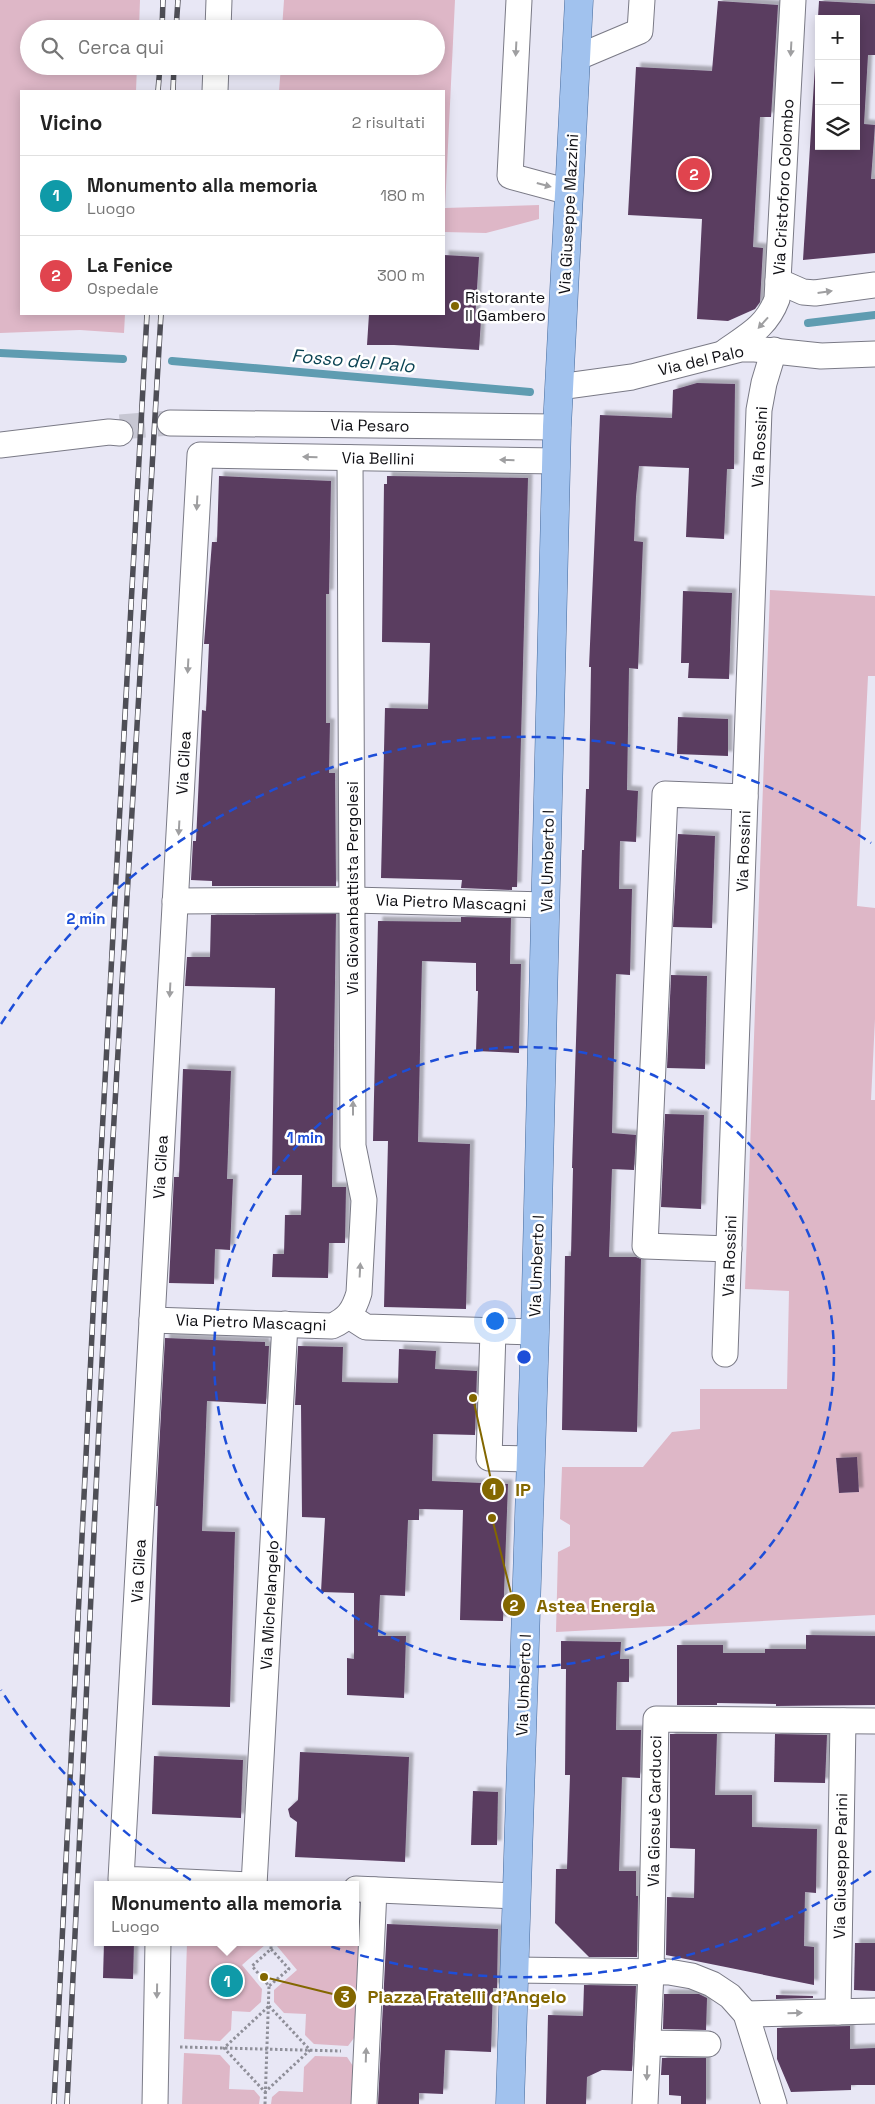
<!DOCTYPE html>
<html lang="it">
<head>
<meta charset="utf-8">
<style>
  body { margin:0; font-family:"Space Grotesk",sans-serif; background:#f2f2f2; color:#222 }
  .controls { position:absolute; right:15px; top:15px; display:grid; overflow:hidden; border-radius:0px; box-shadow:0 2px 12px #0003 }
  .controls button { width:45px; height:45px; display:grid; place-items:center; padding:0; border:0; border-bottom:1px solid #e0e0e0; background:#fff; color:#222; font:25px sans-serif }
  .you { position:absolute; left:494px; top:1320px; width:18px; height:18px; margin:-12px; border:4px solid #fff; border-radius:50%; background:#1a73e8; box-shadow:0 0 0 8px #1a73e833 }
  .badge { display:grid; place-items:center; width:32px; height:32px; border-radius:50%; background:#db2777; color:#fff; font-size:16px; font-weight:700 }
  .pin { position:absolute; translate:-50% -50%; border:2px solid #fff; box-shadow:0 1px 5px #0006 }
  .popup { position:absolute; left:94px; top:1881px; width:265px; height:65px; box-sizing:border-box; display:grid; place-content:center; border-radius:0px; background:#fff; filter:drop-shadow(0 1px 4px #0005); font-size:16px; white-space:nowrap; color:#767676 }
  .popup b { font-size:19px; color:#222 }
  .popup::after { content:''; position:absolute; left:50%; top:100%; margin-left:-10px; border:10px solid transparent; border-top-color:#fff }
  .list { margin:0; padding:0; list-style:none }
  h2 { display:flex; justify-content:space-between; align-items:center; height:65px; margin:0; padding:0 20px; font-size:21px }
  h2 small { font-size:16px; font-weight:400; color:#767676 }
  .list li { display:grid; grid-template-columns:32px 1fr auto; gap:15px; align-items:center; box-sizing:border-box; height:80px; padding:0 20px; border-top:1px solid #e0e0e0 }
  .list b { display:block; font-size:19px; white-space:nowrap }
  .list p { margin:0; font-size:16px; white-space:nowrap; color:#767676 }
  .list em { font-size:16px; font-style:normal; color:#767676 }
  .icon { flex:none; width:28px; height:28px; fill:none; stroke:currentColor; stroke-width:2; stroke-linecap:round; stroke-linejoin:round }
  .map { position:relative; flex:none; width:875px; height:2104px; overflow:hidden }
  .search { position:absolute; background:#fff; box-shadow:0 2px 12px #0003; left:20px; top:20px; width:425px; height:55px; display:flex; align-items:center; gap:12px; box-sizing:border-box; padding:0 18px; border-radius:28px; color:#767676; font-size:19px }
  .panel { position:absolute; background:#fff; box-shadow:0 2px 12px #0003; left:20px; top:90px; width:425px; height:225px; border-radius:0px }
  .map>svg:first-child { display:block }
  .green { fill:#deb7c7; fill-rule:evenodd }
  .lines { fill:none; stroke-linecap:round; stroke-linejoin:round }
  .stream { stroke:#5f9cb1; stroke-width:8 }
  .building { fill:#5a3c61; fill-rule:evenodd; filter:url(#shadow) }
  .minor-tunnel { stroke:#c7c7d3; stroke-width:25; stroke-dasharray:25 12; stroke-linecap:butt }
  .minor-casing { stroke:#7a7a86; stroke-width:27 }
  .major-casing { stroke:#45699a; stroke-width:29 }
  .path { stroke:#8f8f99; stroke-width:3; stroke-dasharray:2.5 2.5; stroke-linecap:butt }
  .minor { stroke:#fff; stroke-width:25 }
  .major { stroke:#a1c2ee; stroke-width:28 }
  .rail-casing { stroke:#4e4e56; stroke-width:5.5 }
  .rail { stroke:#fff; stroke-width:4; stroke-dasharray:11; stroke-linecap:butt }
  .oneway { fill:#9f9fa1 }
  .ring { fill:none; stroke:#1d4ed8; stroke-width:2.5; stroke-dasharray:9 6 }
  .poi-dot { fill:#836700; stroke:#fff; stroke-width:2 }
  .labels { text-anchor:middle; stroke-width:5; stroke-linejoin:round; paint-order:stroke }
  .street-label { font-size:16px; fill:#0f0f14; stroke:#fff }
  .poi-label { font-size:16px; fill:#0f0f14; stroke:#fff; text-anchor:start }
  .water-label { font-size:18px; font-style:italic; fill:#0b4353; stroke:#fff }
  .centre { fill:#1d4ed8; stroke:#fff; stroke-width:2.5 }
  .ring-label { font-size:15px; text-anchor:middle; font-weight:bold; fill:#1d4ed8; stroke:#fff; stroke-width:5; stroke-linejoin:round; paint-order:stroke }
  .leader { fill:none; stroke:#836700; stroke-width:2 }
  .callout-dot { fill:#836700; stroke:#fff; stroke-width:2 }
  .mark-label { font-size:15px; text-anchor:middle; font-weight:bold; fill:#fff }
  .callout-label { font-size:18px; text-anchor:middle; font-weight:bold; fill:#836700; stroke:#fff; stroke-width:5; stroke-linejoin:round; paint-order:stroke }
</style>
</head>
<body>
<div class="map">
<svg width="875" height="2104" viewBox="0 0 875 2104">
  <defs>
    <filter id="shadow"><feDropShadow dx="4.5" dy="-4.5" stdDeviation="1" flood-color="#0004"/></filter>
  </defs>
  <rect width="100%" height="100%" fill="#e8e7f5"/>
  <g class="green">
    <polygon points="0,0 140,0 139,29 29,29 29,66 137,66 136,91 21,91 21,314 125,314 124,333 80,330 0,333"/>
    <polygon points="284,0 455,0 445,208 539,205 539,219 486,233 444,232 444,91 279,91 281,66 436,66 436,29 282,29"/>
    <path d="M770,590L875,596V676H868L857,906L875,908V1019L871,1100H875V1615L556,1632L558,1552L570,1546V1525L560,1519L562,1467H643L672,1432L700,1429V1389H787L789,1291L745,1289ZM856,1457L859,1492L839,1493L836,1458Z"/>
    <polygon points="356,1929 359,1929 354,2038 348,2046 314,2044 305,2035 306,2014 284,2013 274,2002 274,1990 297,1970 277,1946 277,1942 356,1942"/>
    <polygon points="187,1942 265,1942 265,1945 242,1965 262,1989 261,2002 250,2012 232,2011 231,2030 220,2041 184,2039"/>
    <polygon points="184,2053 220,2055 230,2066 229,2089 254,2090 260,2097 259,2104 182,2104"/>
    <polygon points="315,2056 347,2057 353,2066 351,2104 271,2104 272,2097 279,2091 303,2092 304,2067"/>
  </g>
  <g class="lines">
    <g class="stream">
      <polyline points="808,323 875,315"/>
      <polyline points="0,353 123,359"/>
      <polyline points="172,361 530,392"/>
    </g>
  </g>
  <g class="building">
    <polygon points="718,1 778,5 771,117 760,117 753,247 763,248 760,302 755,309 728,321 697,319 702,219 628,215 636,67 712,71"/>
    <path d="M819,1L875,4V55H868L864,124L875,125L871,179H875V253L803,260ZM819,19H856V146H819Z"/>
    <polygon points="444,255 479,257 475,320 481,320 479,350 394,345 367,345 369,314 444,314"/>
    <polygon points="697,383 735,384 734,469 727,469 724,539 686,537 689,468 639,466 636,497 634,541 643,542 638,669 629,668 627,790 638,791 636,842 620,841 619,889 632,889 630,975 616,974 612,1133 636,1135 634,1170 612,1169 609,1257 636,1257 641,1259 637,1432 562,1430 565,1256 571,1256 573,1168 572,1168 582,850 584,850 586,789 589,789 591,667 589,667 600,415 672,418 673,390"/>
    <polygon points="219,476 331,481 329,594 326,594 326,723 330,723 329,773 335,773 336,886 212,886 212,881 191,880 193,841 196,841 202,710 206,711 209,644 204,644 212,542 217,542"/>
    <polygon points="387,476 528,478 517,887 512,887 512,890 461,888 462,880 381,878 385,708 428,709 430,643 382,642 384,484 387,484"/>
    <polygon points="683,591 732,593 729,679 688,678 689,663 681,663"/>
    <polygon points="678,717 728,719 728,756 677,754"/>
    <polygon points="678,834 715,836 712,928 673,927"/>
    <polygon points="336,914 332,1187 346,1187 345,1243 329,1243 328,1278 272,1277 273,1254 284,1254 285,1215 301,1215 302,1175 272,1175 275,988 185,986 187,957 210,957 211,915"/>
    <polygon points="461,917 511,918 510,964 521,964 519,1053 476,1051 478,991 476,991 476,963 422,961 418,1142 470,1144 466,1309 384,1307 388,1141 373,1141 378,921 461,922"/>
    <polygon points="671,975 707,976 705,1069 667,1068"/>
    <polygon points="183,1069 231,1071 227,1179 233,1179 230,1250 215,1249 214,1284 169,1283 174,1177 179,1177"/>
    <polygon points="665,1114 704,1115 701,1209 661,1207"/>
    <polygon points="165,1338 265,1342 265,1346 269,1346 266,1404 207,1401 202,1531 235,1532 230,1707 152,1705 158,1506 156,1506"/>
    <polygon points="298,1346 343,1347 342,1382 398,1383 399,1349 436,1351 435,1369 477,1371 475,1435 433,1434 432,1481 508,1484 503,1621 460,1620 463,1510 419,1509 419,1520 408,1520 405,1596 380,1595 378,1636 406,1636 404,1698 347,1695 347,1658 354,1659 354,1593 321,1592 325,1518 302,1517 301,1405 295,1405"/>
    <polygon points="857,1457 859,1492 839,1493 836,1458"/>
    <polygon points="806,1635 875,1636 875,1705 776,1706 776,1704 717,1703 717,1705 677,1705 677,1645 723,1645 723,1653 765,1653 765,1649 806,1649"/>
    <polygon points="561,1641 621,1642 620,1659 629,1659 629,1682 617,1682 616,1730 641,1730 640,1778 622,1777 619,1871 636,1871 636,1896 638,1896 637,1957 589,1957 555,1923 556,1869 567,1869 570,1775 565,1775 566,1669 561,1669"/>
    <polygon points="670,1734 717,1734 715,1795 752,1795 752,1827 817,1829 816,1893 805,1892 804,1946 814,1947 814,1985 666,1955 667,1897 694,1898 695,1849 670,1848"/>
    <polygon points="775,1734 827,1735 825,1783 774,1782"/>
    <polygon points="300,1752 409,1757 405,1862 295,1857 297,1822 290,1817 288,1809 298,1800"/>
    <polygon points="154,1756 243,1760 241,1818 152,1814"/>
    <polygon points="473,1791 498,1792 497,1845 471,1845"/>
    <polygon points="387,1924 498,1929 497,1988 493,1988 491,2052 445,2050 443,2094 419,2093 419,2104 378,2104"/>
    <polygon points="104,1942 134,1942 133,1979 103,1978"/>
    <polygon points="855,1943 875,1943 875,1991 854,1990"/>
    <polygon points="584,1985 636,1986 632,2071 602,2070 587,2077 586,2104 546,2104 548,2015 583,2016"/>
    <polygon points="664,1994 699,1994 707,1998 706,2030 663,2029"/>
    <polygon points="776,1995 813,1996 813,1998 776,1999"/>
    <polygon points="850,2026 850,2049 875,2048 875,2085 851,2085 851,2090 791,2092 777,2059 777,2028"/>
    <polygon points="662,2058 706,2058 706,2104 681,2104 681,2096 669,2095 669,2075 661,2075"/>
  </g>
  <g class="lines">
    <polyline class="minor-tunnel" points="120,427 170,423"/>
    <defs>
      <g id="minor">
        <polyline points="519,0 510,176 569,192"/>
        <polyline points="218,29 219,0"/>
        <polyline points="576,58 640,31 642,0"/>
        <polyline points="215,91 216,66"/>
        <polyline points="778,281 803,292 815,293 875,285"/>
        <path d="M726,351C749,335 767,326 777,299L793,0"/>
        <polyline points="559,387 632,377 741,349 755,349 821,356 875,354"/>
        <polyline points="170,423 557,427"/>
        <polyline points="0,445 109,432 120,433"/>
        <polyline points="175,901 352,900 546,905"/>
        <polyline points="729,1249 645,1246 665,794 745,797"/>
        <polyline points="349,1316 366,1327 535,1332"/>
        <path d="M152,1320L332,1326C348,1319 354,1310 359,1293L364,1200L353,1146L350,458"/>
        <polyline points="493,1331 489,1458 530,1459"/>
        <polyline points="725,1354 759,410 764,383 774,350"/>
        <polyline points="250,1885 121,1879 200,455 556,461"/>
        <polyline points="254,1885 285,1324"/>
        <polyline points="356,1889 516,1896"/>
        <polyline points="514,1970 669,1972 692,1976 712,1984 730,1996 746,2014 774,2104"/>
        <polyline points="838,2012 843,1721"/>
        <polyline points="746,2014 875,2011"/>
        <polyline points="648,2043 708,2044"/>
        <polyline points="155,2104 158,1942"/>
        <polyline points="364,2104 374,1890"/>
        <polyline points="645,2104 651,1972 656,1719 875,1721"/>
      </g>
      <polyline id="major" points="510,2104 535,1332 557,427 579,0"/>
    </defs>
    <use href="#minor" class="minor-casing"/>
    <use href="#major" class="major-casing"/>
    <g class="path">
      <polyline points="271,1949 271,1942"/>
      <polygon points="269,2006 310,2050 265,2092 224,2048"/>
      <polyline points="180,2047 341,2051"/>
      <polyline points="265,2104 269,1986 252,1966 271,1949 289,1969 269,1986"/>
    </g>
    <use href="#minor" class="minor"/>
    <use href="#major" class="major"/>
    <defs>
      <g id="rail">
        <polyline points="162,29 163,0"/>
        <polyline points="176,29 178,0"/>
        <polyline points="158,91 160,66"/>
        <polyline points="173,91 174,66"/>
        <polyline points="54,2104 100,1172 147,314"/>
        <polyline points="67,2104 111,1172 161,314"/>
      </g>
    </defs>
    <use href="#rail" class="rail-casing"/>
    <use href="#rail" class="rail"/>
  </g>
  <defs><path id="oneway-solid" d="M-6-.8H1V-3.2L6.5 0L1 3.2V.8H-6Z" transform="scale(1.25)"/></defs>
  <g class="oneway">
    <use href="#oneway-solid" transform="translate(516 49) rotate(93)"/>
    <use href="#oneway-solid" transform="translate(791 49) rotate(93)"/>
    <use href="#oneway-solid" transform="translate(544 185) rotate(15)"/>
    <use href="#oneway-solid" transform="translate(825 292) rotate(-8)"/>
    <use href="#oneway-solid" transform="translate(763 323) rotate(132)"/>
    <use href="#oneway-solid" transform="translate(310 457) rotate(-179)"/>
    <use href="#oneway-solid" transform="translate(507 460) rotate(-179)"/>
    <use href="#oneway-solid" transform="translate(197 503) rotate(93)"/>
    <use href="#oneway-solid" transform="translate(188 666) rotate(93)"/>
    <use href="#oneway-solid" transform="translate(179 828) rotate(93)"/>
    <use href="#oneway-solid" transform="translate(170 990) rotate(93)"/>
    <use href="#oneway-solid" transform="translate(353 1108) rotate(-90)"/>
    <use href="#oneway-solid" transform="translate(360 1270) rotate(-87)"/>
    <use href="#oneway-solid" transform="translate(157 1991) rotate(91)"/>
    <use href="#oneway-solid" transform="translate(795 2013) rotate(-2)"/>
    <use href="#oneway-solid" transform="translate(366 2055) rotate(-88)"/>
    <use href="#oneway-solid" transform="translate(647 2073) rotate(92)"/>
  </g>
  <g class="ring">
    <circle cx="524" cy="1357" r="310"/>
    <path d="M871 1871A620 620 0 0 1 1 1690M1 1024A620 620 0 0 1 871 843"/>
  </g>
  <circle class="poi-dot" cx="455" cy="306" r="5"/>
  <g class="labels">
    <g class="street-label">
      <text transform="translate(783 187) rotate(-87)" y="6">Via Cristoforo Colombo</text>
      <text transform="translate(568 214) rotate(-87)" y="6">Via Giuseppe Mazzini</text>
      <text transform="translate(701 360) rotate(-13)" y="6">Via del Palo</text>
      <text transform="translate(370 425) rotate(1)" y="6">Via Pesaro</text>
      <text transform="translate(759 447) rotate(-87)" y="6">Via Rossini</text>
      <text transform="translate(378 458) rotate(1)" y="6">Via Bellini</text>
      <text transform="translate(183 763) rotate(-87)" y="6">Via Cilea</text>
      <text transform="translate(743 851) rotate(-88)" y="6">Via Rossini</text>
      <text transform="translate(547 861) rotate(-89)" y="6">Via Umberto I</text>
      <text transform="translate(352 888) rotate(-90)" y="6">Via Giovanbattista Pergolesi</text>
      <text transform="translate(451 902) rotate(2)" y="6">Via Pietro Mascagni</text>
      <text transform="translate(160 1167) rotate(-87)" y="6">Via Cilea</text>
      <text transform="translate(729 1256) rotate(-88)" y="6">Via Rossini</text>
      <text transform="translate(536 1266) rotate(-88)" y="6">Via Umberto I</text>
      <text transform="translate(251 1322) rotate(2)" y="6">Via Pietro Mascagni</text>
      <text transform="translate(138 1571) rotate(-87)" y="6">Via Cilea</text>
      <text transform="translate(269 1605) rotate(-87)" y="6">Via Michelangelo</text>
      <text transform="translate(523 1685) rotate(-88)" y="6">Via Umberto I</text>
      <text transform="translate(654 1811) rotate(-89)" y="6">Via Giosuè Carducci</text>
      <text transform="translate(840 1866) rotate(-89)" y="6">Via Giuseppe Parini</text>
    </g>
    <g class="poi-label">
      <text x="465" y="303">Ristorante<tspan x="465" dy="18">Il Gambero</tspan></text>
    </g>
    <g class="water-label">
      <text transform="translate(353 361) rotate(5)" y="6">Fosso del Palo</text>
    </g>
  </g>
  <circle cx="524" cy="1357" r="8" class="centre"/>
  <g class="ring-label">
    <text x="86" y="924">2 min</text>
    <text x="305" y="1143">1 min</text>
  </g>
  <path class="leader" d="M473 1398L493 1489M492 1518L514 1605M264 1977L345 1997"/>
  <g class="callout-dot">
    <circle cx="473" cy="1398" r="5"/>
    <circle cx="492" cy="1518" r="5"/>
    <circle cx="264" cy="1977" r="5"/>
    <circle cx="493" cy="1489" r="12"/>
    <circle cx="514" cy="1605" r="12"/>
    <circle cx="345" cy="1997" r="12"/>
  </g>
  <g class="mark-label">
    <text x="493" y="1495">1</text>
    <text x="514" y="1611">2</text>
    <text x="345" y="2002">3</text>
  </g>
  <g class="callout-label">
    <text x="523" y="1496">IP</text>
    <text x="596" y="1612">Astea Energia</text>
    <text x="467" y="2003">Piazza Fratelli d'Angelo</text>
  </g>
</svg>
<div class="controls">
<button>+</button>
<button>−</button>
<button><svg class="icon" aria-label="layers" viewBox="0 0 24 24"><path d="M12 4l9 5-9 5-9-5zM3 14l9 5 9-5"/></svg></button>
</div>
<div class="you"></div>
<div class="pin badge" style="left:227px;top:1981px;background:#0f9aa8">1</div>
<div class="popup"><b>Monumento alla memoria</b>Luogo</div>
<div class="pin badge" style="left:694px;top:174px;background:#e0444e">2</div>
<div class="search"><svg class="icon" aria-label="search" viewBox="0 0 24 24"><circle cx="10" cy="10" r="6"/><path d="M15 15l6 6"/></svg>Cerca qui</div>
<section class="panel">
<h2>Vicino<small>2 risultati</small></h2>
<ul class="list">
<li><span class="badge" style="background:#0f9aa8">1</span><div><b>Monumento alla memoria</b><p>Luogo</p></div><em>180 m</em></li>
<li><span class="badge" style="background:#e0444e">2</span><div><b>La Fenice</b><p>Ospedale</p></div><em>300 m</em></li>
</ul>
</section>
</div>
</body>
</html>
